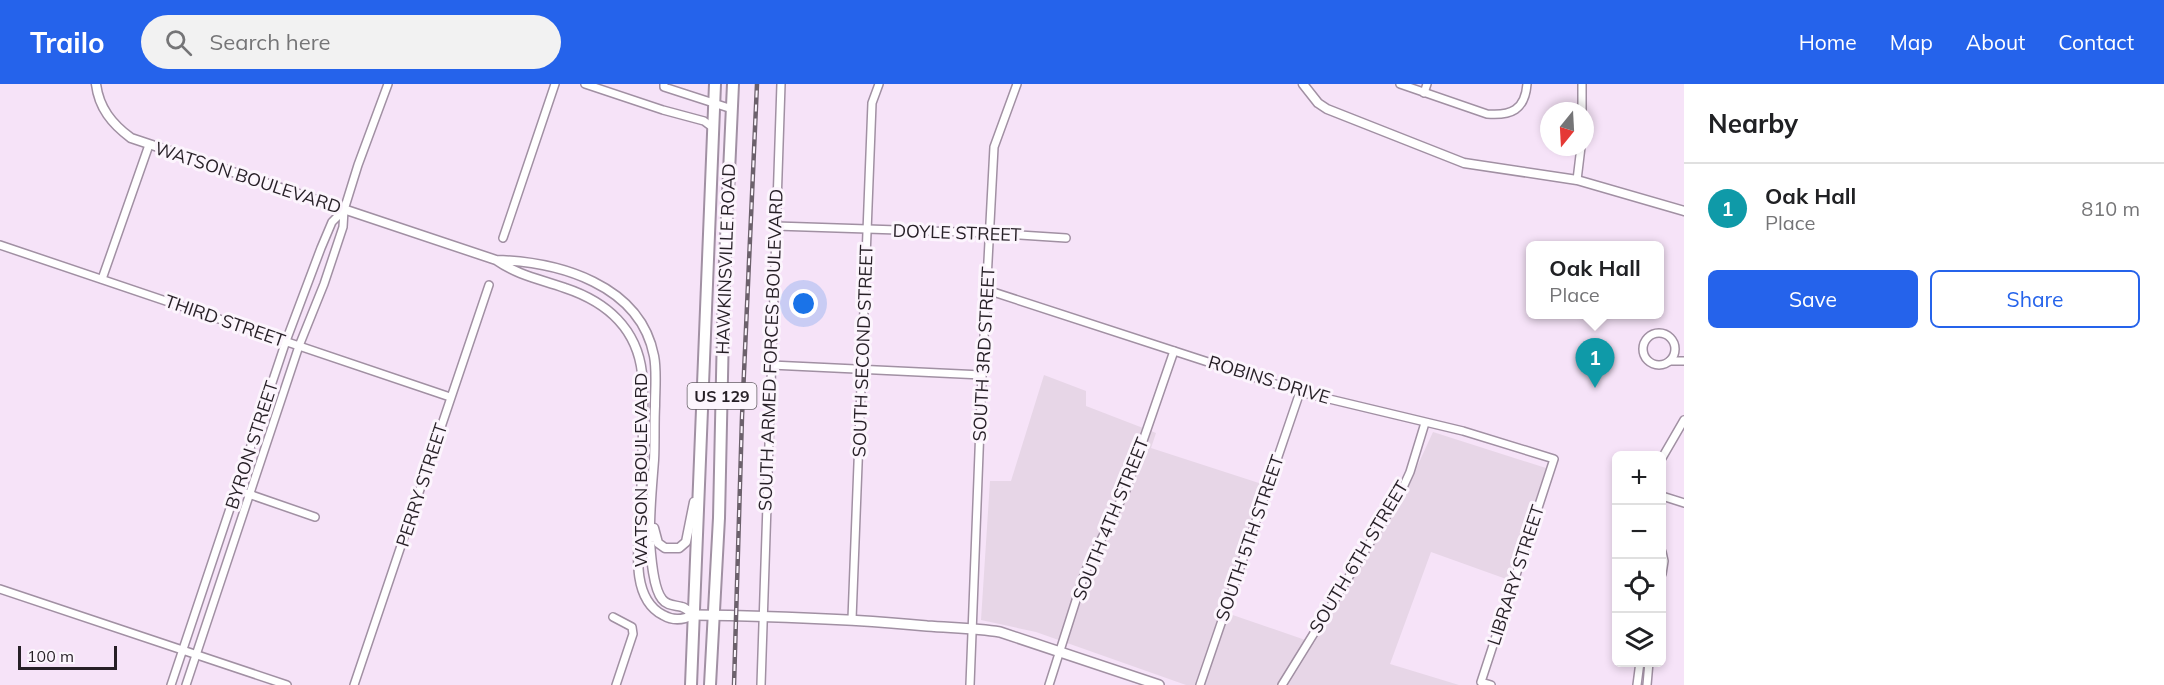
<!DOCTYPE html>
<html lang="en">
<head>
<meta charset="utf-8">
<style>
  body { margin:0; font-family:Mulish,sans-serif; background:#f2f2f2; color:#202124 }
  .controls { position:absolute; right:18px; bottom:18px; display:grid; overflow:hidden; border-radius:9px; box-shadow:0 3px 9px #0003 }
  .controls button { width:54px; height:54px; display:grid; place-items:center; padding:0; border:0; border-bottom:2px solid #e0e0e0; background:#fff; color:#202124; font:30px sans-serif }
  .compass { position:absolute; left:1540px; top:18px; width:54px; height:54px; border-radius:50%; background:#fff; box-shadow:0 3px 9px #0003; rotate:198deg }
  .scale { position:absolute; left:18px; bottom:15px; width:99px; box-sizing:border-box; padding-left:6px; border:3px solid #261f26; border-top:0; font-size:16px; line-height:21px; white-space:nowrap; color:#261f26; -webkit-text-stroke:4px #fcf5fd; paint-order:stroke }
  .you { position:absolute; left:804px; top:220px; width:21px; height:21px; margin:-15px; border:4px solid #fff; border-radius:50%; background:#1a73e8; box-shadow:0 0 0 9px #1a73e833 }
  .badge { display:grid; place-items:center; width:39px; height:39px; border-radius:50%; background:#2563eb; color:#fff; font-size:20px; font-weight:700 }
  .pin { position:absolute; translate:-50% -50px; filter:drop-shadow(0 2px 3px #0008) }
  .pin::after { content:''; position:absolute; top:32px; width:21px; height:18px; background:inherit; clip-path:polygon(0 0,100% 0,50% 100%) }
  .popup { position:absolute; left:1526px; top:157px; width:138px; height:78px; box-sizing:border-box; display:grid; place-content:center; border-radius:9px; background:#fff; filter:drop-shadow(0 2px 4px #0005); font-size:20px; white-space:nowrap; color:#757577 }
  .popup b { font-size:22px; color:#202124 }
  .popup::after { content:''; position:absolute; left:50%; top:100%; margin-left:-12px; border:12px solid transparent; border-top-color:#fff }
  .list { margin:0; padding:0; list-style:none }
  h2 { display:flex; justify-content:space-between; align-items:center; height:78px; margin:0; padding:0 24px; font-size:26px }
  h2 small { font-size:20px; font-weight:400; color:#757577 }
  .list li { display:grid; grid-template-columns:39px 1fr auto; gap:18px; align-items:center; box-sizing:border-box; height:90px; padding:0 24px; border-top:2px solid #e0e0e0 }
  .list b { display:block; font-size:22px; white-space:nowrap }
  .list p { margin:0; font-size:20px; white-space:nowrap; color:#757577 }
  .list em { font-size:20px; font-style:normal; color:#757577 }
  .actions { display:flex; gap:12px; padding:18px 24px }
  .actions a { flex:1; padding:14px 0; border:2px solid #2563eb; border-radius:9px; text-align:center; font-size:21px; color:#2563eb }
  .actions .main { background:#2563eb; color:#fff }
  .icon { flex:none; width:33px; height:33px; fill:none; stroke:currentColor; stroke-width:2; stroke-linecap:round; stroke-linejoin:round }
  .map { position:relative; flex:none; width:1684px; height:601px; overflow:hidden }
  header { display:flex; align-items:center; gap:36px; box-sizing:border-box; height:84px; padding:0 30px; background:#2563eb; color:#fff }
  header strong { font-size:28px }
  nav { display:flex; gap:33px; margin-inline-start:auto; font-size:21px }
  .search { width:420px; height:54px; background:#f2f2f2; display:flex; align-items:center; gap:15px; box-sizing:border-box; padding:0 21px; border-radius:33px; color:#757577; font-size:22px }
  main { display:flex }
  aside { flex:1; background:#fff }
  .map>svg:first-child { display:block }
  .commercial { fill:#e7d6e7 }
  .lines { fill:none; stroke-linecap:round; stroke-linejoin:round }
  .minor-casing { stroke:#a190a3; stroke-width:10 }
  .tertiary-casing { stroke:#a190a3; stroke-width:11 }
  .secondary-casing { stroke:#a190a3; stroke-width:12 }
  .primary-casing { stroke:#a190a3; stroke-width:14 }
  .minor { stroke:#fff; stroke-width:7 }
  .tertiary { stroke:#fff; stroke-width:8 }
  .secondary { stroke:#fff; stroke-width:9 }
  .primary { stroke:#fff; stroke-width:10 }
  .rail-casing { stroke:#6c616c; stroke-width:4.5 }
  .rail { stroke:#fcf5fd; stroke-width:2; stroke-dasharray:7; stroke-linecap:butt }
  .labels { text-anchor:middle; stroke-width:6; stroke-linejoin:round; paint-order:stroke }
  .shield { fill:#fcf5fd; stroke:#665f66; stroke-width:1.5 }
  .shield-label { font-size:16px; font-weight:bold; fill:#261f26 }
  .street-label { font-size:18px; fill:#261f26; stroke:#fcf5fd }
</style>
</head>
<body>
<header>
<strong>Trailo</strong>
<div class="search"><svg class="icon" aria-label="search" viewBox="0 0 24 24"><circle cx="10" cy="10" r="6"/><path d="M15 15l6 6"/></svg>Search here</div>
<nav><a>Home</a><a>Map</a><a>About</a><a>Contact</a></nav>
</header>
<main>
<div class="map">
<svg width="1684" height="601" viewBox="0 0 1684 601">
  <rect width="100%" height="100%" fill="#f6e3f8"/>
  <polygon class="commercial" points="1044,291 1086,307 1086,322 1156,349 1151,364 1262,400 1221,527 1314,559 1404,411 1433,348 1546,384 1509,496 1431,468 1390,580 1459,601 1186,601 1036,548 981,536 990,397 1011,397"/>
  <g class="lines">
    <defs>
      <g id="minor">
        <polyline points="585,0 663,26 704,37 712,43"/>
        <polyline points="664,0 664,3 732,25"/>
        <path d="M1400,0L1487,30C1511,32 1525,26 1527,0"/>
        <polyline points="1424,9 1427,0"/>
        <polyline points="1582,27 1582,0"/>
        <polyline points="1577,96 1581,63"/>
        <polyline points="776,142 989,149 1066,154"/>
        <polyline points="503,154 555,0"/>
        <polyline points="0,161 450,313"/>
        <polyline points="102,195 149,61"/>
        <polyline points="987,206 1300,308 1463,347 1554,375 1481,598 1491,601"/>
        <circle cx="1659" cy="265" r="16"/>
        <polyline points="1670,277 1684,277"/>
        <polyline points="771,281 982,291"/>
        <polyline points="1662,374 1684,336"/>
        <polyline points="237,406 315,433"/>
        <polyline points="1662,412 1684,419"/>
        <polyline points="1662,468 1664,477 1662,490"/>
        <polyline points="0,505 287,601"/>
        <polyline points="613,533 632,543 633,550 616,601"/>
        <polyline points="852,535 872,19 879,0"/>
        <polyline points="171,601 286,257 321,164 332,138 344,126"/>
        <polyline points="186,601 299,262 324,200 343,143 344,126 358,81 388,0"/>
        <polyline points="354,601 489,201"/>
        <polyline points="761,601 781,0"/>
        <polyline points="970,601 982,291 994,63 1017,0"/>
        <polyline points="1049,601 1085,488 1126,406 1174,267"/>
        <polyline points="1200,601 1300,308"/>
        <polyline points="1282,601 1400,410 1410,388 1425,339"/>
        <polyline points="1637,601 1640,578"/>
        <polyline points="1647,601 1649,578"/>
      </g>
      <g id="tertiary">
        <path d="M96,0C99,24 112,40 131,54L496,176C519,192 540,195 565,204C607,218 637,245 642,289C645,332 642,376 641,419C641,450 626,512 663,531C673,537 683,536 693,531C690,528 686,524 682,523C675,521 667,522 662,515C653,504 651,472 650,458C649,431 652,403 654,376C655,358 654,340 655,322C655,306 657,287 654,272C640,200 559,178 496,176"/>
        <polyline points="1303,0 1318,19 1327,25 1464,79 1577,96 1684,127"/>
        <polyline points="654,444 658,459 665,464 679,464 686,458 694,418"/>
      </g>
      <path id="secondary" d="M693,531C771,532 849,534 927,542C952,544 975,544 1000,548L1159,601"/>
      <g id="primary">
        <polyline points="691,601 715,0"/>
        <polyline points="710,601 719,434 724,199 733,0"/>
      </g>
    </defs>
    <use href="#minor" class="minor-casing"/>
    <use href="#tertiary" class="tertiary-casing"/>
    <use href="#secondary" class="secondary-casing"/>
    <use href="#primary" class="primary-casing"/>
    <use href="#minor" class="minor"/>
    <use href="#tertiary" class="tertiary"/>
    <use href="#secondary" class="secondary"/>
    <use href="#primary" class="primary"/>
    <defs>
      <polyline id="rail" points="734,601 742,333 757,0"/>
    </defs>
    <use href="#rail" class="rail-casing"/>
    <use href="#rail" class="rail"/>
  </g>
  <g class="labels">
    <rect class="shield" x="687.5" y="299" width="69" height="26" rx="4.5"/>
    <g class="shield-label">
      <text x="722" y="318">US 129</text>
    </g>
    <g class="street-label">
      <text transform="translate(248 94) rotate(18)" y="6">WATSON BOULEVARD</text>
      <text transform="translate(957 149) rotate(2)" y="6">DOYLE STREET</text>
      <text transform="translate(726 175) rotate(-88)" y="6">HAWKINSVILLE ROAD</text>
      <text transform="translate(225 237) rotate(19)" y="6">THIRD STREET</text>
      <text transform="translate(771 266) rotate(-88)" y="6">SOUTH ARMED FORCES BOULEVARD</text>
      <text transform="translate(863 267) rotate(-88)" y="6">SOUTH SECOND STREET</text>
      <text transform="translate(984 270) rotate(-87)" y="6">SOUTH 3RD STREET</text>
      <text transform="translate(1269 296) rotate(17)" y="6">ROBINS DRIVE</text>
      <text transform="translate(252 361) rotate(-72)" y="6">BYRON STREET</text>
      <text transform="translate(641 386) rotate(-90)" y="6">WATSON BOULEVARD</text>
      <text transform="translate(422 401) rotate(-72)" y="6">PERRY STREET</text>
      <text transform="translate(1111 435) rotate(-68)" y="6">SOUTH 4TH STREET</text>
      <text transform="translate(1250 454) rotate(-71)" y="6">SOUTH 5TH STREET</text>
      <text transform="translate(1359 473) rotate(-59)" y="6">SOUTH 6TH STREET</text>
      <text transform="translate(1516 491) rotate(-72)" y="6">LIBRARY STREET</text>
    </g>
  </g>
</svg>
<div class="controls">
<button>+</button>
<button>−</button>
<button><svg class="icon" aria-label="locate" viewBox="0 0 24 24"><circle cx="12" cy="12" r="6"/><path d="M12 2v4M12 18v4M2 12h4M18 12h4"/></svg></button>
<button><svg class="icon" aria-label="layers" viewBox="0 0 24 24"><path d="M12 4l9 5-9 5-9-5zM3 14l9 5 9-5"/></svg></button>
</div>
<svg class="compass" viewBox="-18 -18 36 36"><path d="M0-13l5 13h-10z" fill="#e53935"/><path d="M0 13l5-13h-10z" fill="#757577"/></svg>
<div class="scale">100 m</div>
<div class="you"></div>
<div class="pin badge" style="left:1595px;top:304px;background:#0f9aa8">1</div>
<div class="popup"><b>Oak Hall</b>Place</div>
</div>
<aside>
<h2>Nearby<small></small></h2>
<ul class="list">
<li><span class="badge" style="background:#0f9aa8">1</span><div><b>Oak Hall</b><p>Place</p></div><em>810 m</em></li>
</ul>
<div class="actions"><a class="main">Save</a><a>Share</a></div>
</aside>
</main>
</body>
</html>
